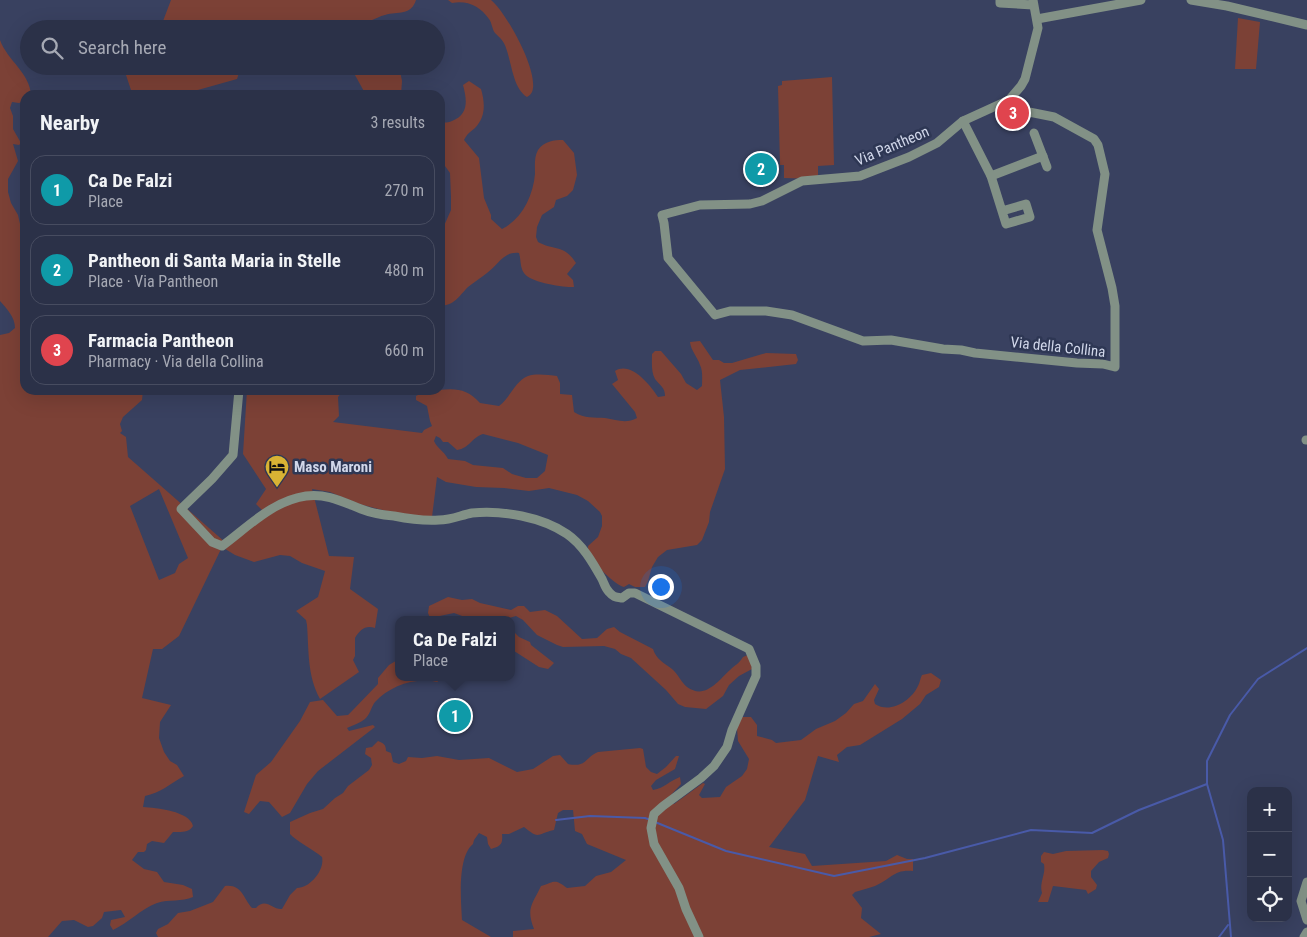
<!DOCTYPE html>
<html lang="en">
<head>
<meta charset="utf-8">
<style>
  body { margin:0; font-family:"Roboto Condensed",sans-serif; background:#33394f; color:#f1f3f6 }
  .controls { position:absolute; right:15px; bottom:15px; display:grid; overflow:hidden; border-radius:10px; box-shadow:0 5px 20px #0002 }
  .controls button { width:45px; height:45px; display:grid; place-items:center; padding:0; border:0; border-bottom:1px solid #474c60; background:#2b3148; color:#f1f3f6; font:25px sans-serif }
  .you { position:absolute; left:660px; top:586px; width:18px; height:18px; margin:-12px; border:4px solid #fff; border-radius:50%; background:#1a73e8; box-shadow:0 0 0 8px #1a73e833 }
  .badge { display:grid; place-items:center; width:32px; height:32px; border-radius:50%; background:#8bbbb9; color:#fff; font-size:16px; font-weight:700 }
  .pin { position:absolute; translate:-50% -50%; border:2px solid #fff; box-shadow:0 1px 5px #0006 }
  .popup { position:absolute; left:395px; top:616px; width:120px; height:65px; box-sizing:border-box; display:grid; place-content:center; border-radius:10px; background:#2b3148; filter:drop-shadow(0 1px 4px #0005); font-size:16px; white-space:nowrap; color:#a6a9b4 }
  .popup b { font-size:19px; color:#f1f3f6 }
  .popup::after { content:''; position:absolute; left:50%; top:100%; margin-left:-10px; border:10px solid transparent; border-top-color:#2b3148 }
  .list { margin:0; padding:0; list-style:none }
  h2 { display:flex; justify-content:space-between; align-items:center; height:65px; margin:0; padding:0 20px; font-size:21px }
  h2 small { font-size:16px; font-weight:400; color:#a6a9b4 }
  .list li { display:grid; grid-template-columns:32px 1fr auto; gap:15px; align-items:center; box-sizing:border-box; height:70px; margin:0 10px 10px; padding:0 10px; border:1px solid #474c60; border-radius:15px }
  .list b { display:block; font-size:19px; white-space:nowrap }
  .list p { margin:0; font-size:16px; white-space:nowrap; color:#a6a9b4 }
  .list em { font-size:16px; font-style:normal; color:#a6a9b4 }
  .icon { flex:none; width:28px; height:28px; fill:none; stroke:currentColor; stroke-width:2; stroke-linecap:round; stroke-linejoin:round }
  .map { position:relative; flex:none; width:1307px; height:937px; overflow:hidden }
  .search { position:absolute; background:#2b3148; box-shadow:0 5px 20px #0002; left:20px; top:20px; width:425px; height:55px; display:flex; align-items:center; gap:12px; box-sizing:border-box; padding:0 18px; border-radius:28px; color:#a6a9b4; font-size:19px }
  .panel { position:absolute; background:#2b3148; box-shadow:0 5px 20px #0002; left:20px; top:90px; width:425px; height:305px; border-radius:15px }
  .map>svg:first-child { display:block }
  .green { fill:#7c4136; fill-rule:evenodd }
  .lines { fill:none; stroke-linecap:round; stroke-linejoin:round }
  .stream { stroke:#495aa8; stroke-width:2 }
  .minor { stroke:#829186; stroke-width:9 }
  .labels { text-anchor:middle; stroke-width:5; stroke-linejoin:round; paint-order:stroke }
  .street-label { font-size:15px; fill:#d1d7ea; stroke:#2e3754 }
  .poi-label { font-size:15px; font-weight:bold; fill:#d1d7ea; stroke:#2e3754; text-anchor:start }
</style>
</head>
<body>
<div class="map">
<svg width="1307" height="937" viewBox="0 0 1307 937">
  <rect width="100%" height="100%" fill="#394160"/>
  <g class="green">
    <path d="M171,0H416C411,16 398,11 385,15C380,16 375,19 370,21L373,29H160Z"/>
    <path d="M448,0H491C506,12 540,73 532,92C531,94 529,96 527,97C513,88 512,64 506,48C504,41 500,38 495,33C492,29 492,23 489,19C480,6 467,0 452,3Z"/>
    <polygon points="1238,18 1260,22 1256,69 1235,69"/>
    <path d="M0,40C7,60 30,73 31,95H25V101L19,103L12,102L10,108L13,116V129L21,143L19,145L13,144L18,161L8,179V192L11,203L18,215L25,246V390H143L142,400L123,417L120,424L122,431L120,433L126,437L128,457L226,543L262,510L256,504L266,489L243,454L247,390H289L290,393L296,394L298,390H344L338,397L339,416L333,422L422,433L424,430L432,426L430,421L427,406L416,400V396C426,391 429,391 439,390C456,388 468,389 480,403L499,406C510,398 515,381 528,376C536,373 549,375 557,376L560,383V394L572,395L574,412C585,419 594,417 605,418C617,420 626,424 637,418L635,412L612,384L618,380L615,371C631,361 650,385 658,397L665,396C665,387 660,386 655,379C651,372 652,362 652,354L655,351H661L681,374L686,383L697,390L702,386C702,379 703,371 700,365C697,356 691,351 690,342L700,341L713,360H719L724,363H732L766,353L796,354L798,360L796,364L740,370L720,380L724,417L725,469L710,512L709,522L702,540L697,545L667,550L658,557L652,567L648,581L645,587H635L629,584L624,587C616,586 592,562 589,554C588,551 588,548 588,546L598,537L602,526V516L600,512L588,501L577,495L549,488L529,491L504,488L476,487L446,482L437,477L432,517H410L359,504L330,492L312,489L329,556L354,557L350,589L378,609L375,628C365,625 360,630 355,638V656L353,660L359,672L320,699C307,675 309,651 307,625L306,620L296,611L318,597L325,571L302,563L290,556L280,555L254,562L235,555L222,547L179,636L162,649H153L142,698L171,705L160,722L159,738L164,752L170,761L177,765L184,776C170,784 160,793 145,796L143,807C156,808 190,811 193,826C189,833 181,832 173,832L164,843L152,841L147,844L146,850L144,852H138L132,860L144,869L157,872L164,882L183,885L192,889L193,897C182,902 169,899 157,903C141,909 128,923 113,930L110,925L111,920L125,917L121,910L104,912L102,918L93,926L88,927L74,920L62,921L48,937H0V335L9,333L15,328C15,317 7,309 0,301ZM483,434L518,443L548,455L545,471L537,478H526L512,474L503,468L473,465L465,461L448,459C444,451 437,448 434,441L436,436L440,438L443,442H448L457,450C470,448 471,438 483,434ZM159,489L188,558L179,564L175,573L159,580L130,506Z"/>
    <polygon points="123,66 241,66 237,79 180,95 138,95 131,90"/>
    <polygon points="350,66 399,66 402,81 401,95 366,95"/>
    <polygon points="832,77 834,165 818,166 818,179 784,178 784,165 780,165 778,86 782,85 782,81"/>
    <path d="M469,81L481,89C485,103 486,117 475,128C470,132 467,134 464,140L479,158L484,198L491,215V219L502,229C522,219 533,196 535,174C535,166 534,157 538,150C544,141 554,140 563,140L574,153L577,175L573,190L567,196L556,200L554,207L542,215L537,227L536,237L538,242C554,251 564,244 576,263L567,274L573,280L574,287C564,288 529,282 524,273C520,268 521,259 519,253C504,251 498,265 487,273C481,278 474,282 468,287C458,297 455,305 440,306V235L451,210V197L450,173L440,159V123C444,122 449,123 452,121C469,114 467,100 463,85Z"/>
    <path d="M448,597L462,600L472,599L480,603L511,610L518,606H524L530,612L545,610L557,616L582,639L597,638L607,629L614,627L620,632L653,649C656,659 664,663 672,669C678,674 681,682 687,687C705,700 718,681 730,670C736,664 738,665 743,657L750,654L752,669L739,676L729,685L723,696L706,709L685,707L678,704L666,690L631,658L621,654L615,649L604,646L563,647L557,645L537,635L523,620L516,616L509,618L508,620H473L454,613L430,618L428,613L429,606Z"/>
    <polygon points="511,629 519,637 530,642 531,645 554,663 548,669 539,667 511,649"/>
    <path d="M399,659V677H444L437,682C415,677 390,686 375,702C371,707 370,715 365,719C360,723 353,725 347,728L349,731L373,725L375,727L318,771L307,784L290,813L282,817L269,802L260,801L249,814L244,812L256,775L271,762L300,721L310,702L323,700L337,716L348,715L351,712L378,684V678L389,665Z"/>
    <path d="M931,673L941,680L939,687L926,695L920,704L902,719L860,745L847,747L837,755L839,762L818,756L805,800L769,847L805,854L812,866L886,861L897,855L907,859H913V871C894,869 891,879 875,886C869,888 862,890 855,892L852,895L862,908L861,918L881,934L869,937H513V931L534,929C526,908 532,905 541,886C555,882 554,878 567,888L585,886L596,876L611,872L626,860L587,844L582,834L575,831L573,810H563L558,813L554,830C536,834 540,840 524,827L509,834H502C503,844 501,846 491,849L488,844L487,837L479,833L474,840L473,844C457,857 461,901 462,920L491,937H158L156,933L158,929L168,924L178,913L190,911L213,902L225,886C242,884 243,898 252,908H256C266,897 272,910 282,909L290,895L297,888C310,888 325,870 322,857C314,850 296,841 290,834V822L310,813L323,809L335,798L343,793L348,786L369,770L372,765L371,758L365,754L366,748L372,747L378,741C383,743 386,744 386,751L391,753L393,762L399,764L406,761L408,757L422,758L437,756L459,760L489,758L517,772L533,769L553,756L560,755L568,764C587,768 585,757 598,752L640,748L643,749L646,767L651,772L657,774L666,767L676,756H679L675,769L656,780L651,786L653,790C665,788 669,781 680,777L681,784L670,796V804H674L703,783L705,784L699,795L702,798L720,797L726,787L742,776L747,769L749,759L738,741L737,728L742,717H751L757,725V736L772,740L776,743L801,740L816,729L835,721L846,713L854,704L863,701L875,684L879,689L874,700L875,704C890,714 911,701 918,686C920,682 920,679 922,675Z"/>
    <path d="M1103,850L1108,851L1109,854L1108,858L1099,862L1091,871V877L1097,885L1096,889L1088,894L1086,890L1053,886L1048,902H1038L1042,893C1039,882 1046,875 1044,864L1041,862V856L1044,852L1053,854L1066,851Z"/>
  </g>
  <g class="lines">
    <g class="stream">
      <polyline points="556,820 590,816 645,818 651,820"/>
      <polyline points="655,822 726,851 834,876 925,858 1031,830 1092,833 1139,810 1207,784"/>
      <polyline points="1219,937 1228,925"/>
      <polyline points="1231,937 1223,840 1207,784 1207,761 1230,715 1258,679 1307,648"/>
    </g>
    <g class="minor">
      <polyline points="1000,0 1000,3 1033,5"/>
      <polyline points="1191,0 1227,6 1307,25"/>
      <polyline points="1037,19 1141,0"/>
      <polyline points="1009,100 1029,112 1054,117 1094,139 1098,145 1105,174 1097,230 1112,288 1115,306 1115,367 1103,364 1077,363 975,353 961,350 943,349 891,340 863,341 792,315 766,311 730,311 715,315 668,258 664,223 662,215 700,205 750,204 762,201 802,181 860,176 909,157 937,143 963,121 1009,100 1021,86 1025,79 1038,28 1033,0"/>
      <polyline points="963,121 991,176 1006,224 1030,217 1026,204 1002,211"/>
      <polyline points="1034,133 1047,167"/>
      <polyline points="991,176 1043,156"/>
      <path d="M239,390L233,455L212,479L181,509L212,542L222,546C248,527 272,501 306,496C326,493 343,502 361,509C371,513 383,515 394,516C409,519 424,521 439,520C452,520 461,515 472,513C503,510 542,517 567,534C583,545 593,563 602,579C604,583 605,588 609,592C613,597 616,597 622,598L629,593H635L749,649L756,666V676L732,730L727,747L714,766L701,778L663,806L654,814L651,828L654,844L679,888L686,909L699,937"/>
      <polyline points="1306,440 1307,440"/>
      <polyline points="1307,882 1301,901 1307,920"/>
      <polyline points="1304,937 1307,932"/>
    </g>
  </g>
  <defs>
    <symbol id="hotel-pin" viewBox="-11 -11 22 30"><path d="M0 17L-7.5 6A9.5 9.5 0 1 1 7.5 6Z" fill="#d9b334" stroke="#2e3754"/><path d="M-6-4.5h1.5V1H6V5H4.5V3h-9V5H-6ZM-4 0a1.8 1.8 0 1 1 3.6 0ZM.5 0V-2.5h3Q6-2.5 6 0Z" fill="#111"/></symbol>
  </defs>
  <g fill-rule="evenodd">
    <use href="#hotel-pin" x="263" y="453" width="28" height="38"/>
  </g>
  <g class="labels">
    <g class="street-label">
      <text transform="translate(892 146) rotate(-23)" y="5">Via Pantheon</text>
      <text transform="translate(1058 347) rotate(6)" y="5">Via della Collina</text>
    </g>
    <g class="poi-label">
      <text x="294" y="472">Maso Maroni</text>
    </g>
  </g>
</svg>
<div class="controls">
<button>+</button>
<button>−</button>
<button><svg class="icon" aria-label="locate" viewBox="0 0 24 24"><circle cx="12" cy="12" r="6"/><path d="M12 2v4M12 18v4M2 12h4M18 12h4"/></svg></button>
</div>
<div class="you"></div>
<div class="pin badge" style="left:455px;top:716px;background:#0f9aa8">1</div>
<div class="popup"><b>Ca De Falzi</b>Place</div>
<div class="pin badge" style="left:761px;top:169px;background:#0f9aa8">2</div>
<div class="pin badge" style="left:1013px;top:113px;background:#e0444e">3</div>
<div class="search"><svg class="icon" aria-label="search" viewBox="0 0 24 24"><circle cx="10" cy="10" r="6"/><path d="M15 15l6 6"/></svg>Search here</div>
<section class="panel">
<h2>Nearby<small>3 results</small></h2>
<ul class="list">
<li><span class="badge" style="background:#0f9aa8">1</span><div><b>Ca De Falzi</b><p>Place</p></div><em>270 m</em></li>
<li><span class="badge" style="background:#0f9aa8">2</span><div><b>Pantheon di Santa Maria in Stelle</b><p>Place · Via Pantheon</p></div><em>480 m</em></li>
<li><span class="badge" style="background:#e0444e">3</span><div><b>Farmacia Pantheon</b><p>Pharmacy · Via della Collina</p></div><em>660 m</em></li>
</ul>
</section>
</div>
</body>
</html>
